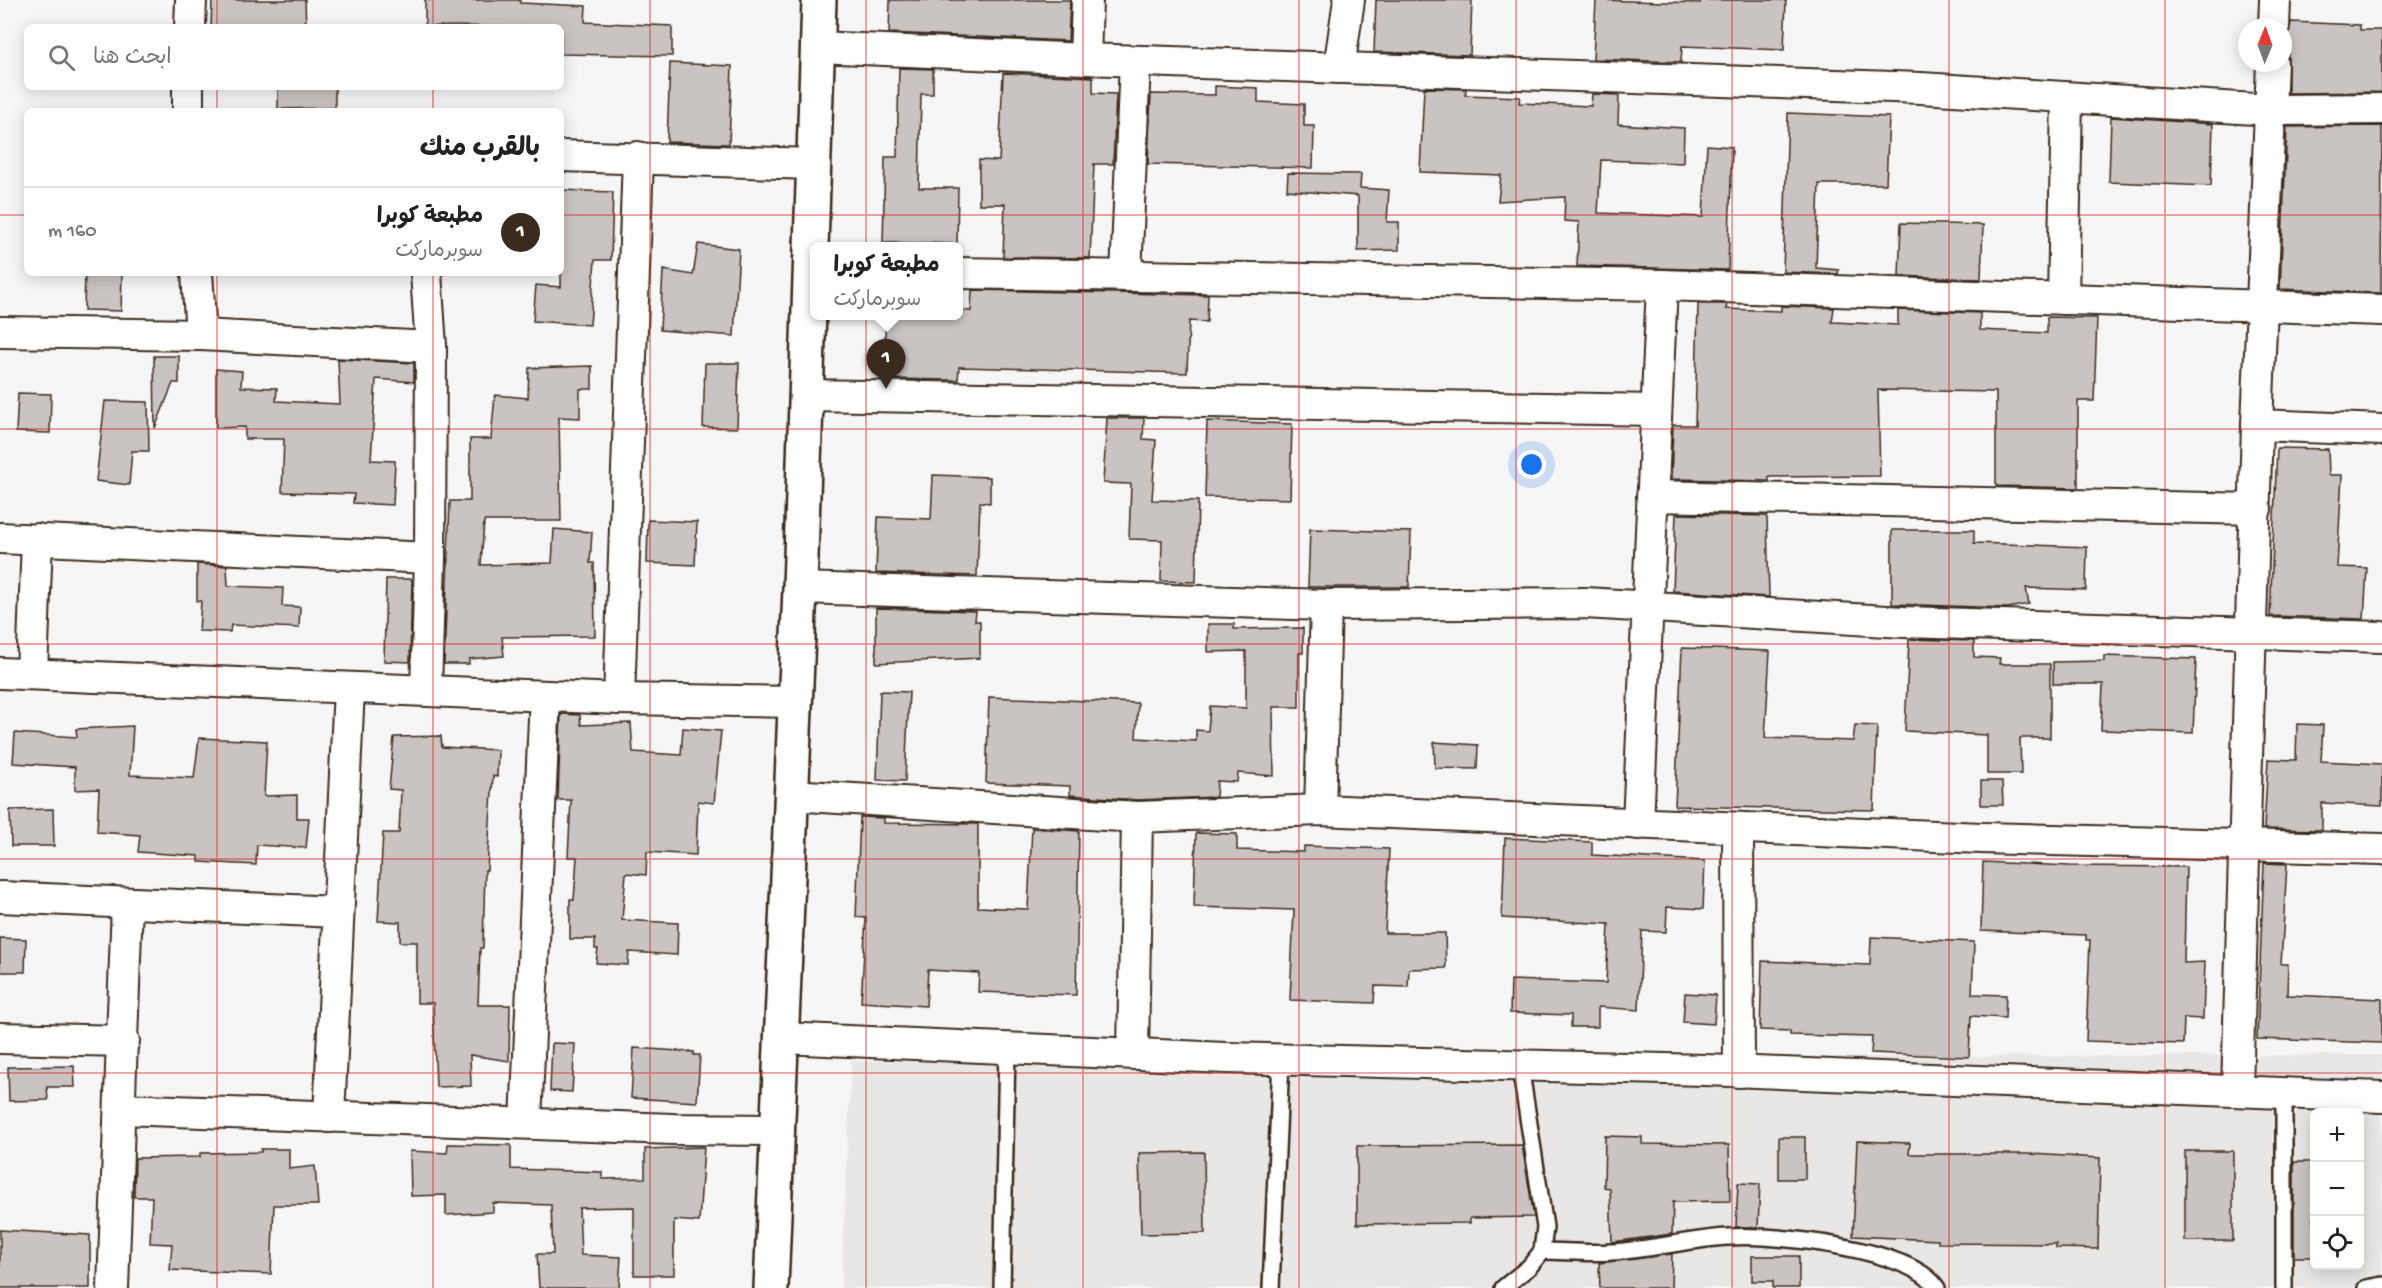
<!DOCTYPE html>
<html lang="ar">
<head>
<meta charset="utf-8">
<style>
  body { margin:0; font-family:"Gochi Hand","Playpen Sans Arabic",sans-serif; background:#f6f6f6; color:#222; direction:rtl }
  .controls { position:absolute; right:18px; bottom:18px; display:grid; overflow:hidden; border-radius:9px; box-shadow:0 3px 15px #0003 }
  .controls button { width:54px; height:54px; display:grid; place-items:center; padding:0; border:0; border-bottom:2px solid #e0e0e0; background:#fff; color:#222; font:30px sans-serif }
  .compass { position:absolute; left:2238px; top:18px; width:54px; height:54px; border-radius:50%; background:#fff; box-shadow:0 3px 15px #0003; rotate:1deg }
  .you { position:absolute; left:1532px; top:465px; width:21px; height:21px; margin:-15px; border:4px solid #fff; border-radius:50%; background:#1a73e8; box-shadow:0 0 0 9px #1a73e833 }
  .badge { display:grid; place-items:center; width:39px; height:39px; border-radius:50%; background:#3b2a1e; color:#fff; font-size:20px; font-weight:700 }
  .pin { position:absolute; translate:-50% -50px; filter:drop-shadow(0 2px 3px #0008) }
  .pin::after { content:''; position:absolute; top:32px; width:21px; height:18px; background:inherit; clip-path:polygon(0 0,100% 0,50% 100%) }
  .popup { position:absolute; left:810px; top:242px; width:153px; height:78px; box-sizing:border-box; display:grid; place-content:center; border-radius:9px; background:#fff; filter:drop-shadow(0 2px 4px #0005); font-size:20px; white-space:nowrap; color:#767676 }
  .popup b { font-size:22px; color:#222 }
  .popup::after { content:''; position:absolute; left:50%; top:100%; margin-left:-12px; border:12px solid transparent; border-top-color:#fff }
  .list { margin:0; padding:0; list-style:none }
  h2 { display:flex; justify-content:space-between; align-items:center; height:78px; margin:0; padding:0 24px; font-size:26px }
  h2 small { font-size:20px; font-weight:400; color:#767676 }
  .list li { display:grid; grid-template-columns:39px 1fr auto; gap:18px; align-items:center; box-sizing:border-box; height:90px; padding:0 24px; border-top:2px solid #e0e0e0 }
  .list b { display:block; font-size:22px; white-space:nowrap }
  .list p { margin:0; font-size:20px; white-space:nowrap; color:#767676 }
  .list em { font-size:20px; font-style:normal; color:#767676 }
  .icon { flex:none; width:33px; height:33px; fill:none; stroke:currentColor; stroke-width:2; stroke-linecap:round; stroke-linejoin:round }
  .map { position:relative; flex:none; width:2382px; height:1288px; overflow:hidden; direction:ltr }
  .search { position:absolute; background:#fff; box-shadow:0 3px 15px #0003; left:24px; top:24px; width:540px; height:66px; display:flex; align-items:center; gap:15px; box-sizing:border-box; padding:0 21px; border-radius:9px; color:#767676; font-size:22px }
  .panel { position:absolute; background:#fff; box-shadow:0 3px 15px #0003; left:24px; top:108px; width:540px; height:168px; border-radius:9px; direction:rtl }
  .map>svg:first-child { display:block }
  .built { fill:#e9e7e6; fill-rule:evenodd }
  .building { fill:#c9c3c1; stroke:#3b2a1e; stroke-width:1.5 }
  .lines { fill:none; stroke-linecap:round; stroke-linejoin:round }
  .service-casing { stroke:#3b2a1e; stroke-width:20 }
  .minor-casing { stroke:#3b2a1e; stroke-width:34 }
  .trunk-casing { stroke:#3b2a1e; stroke-width:38 }
  .service { stroke:#fff; stroke-width:15 }
  .minor { stroke:#fff; stroke-width:30 }
  .trunk { stroke:#fff; stroke-width:33 }
  .grid { fill:none; stroke:#d62828; stroke-width:1.5; stroke-opacity:0.55 }
</style>
</head>
<body>
<div class="map">
<svg width="2382" height="1288" viewBox="0 0 2382 1288">
  <rect width="100%" height="100%" fill="#f7f6f6"/>
  <filter id="ink" filterUnits="userSpaceOnUse"><feTurbulence type="fractalNoise" baseFrequency=".0167" numOctaves="2"/><feDisplacementMap in="SourceGraphic" scale="12" xChannelSelector="R" yChannelSelector="G"/><feConvolveMatrix kernelMatrix="1 2 1 2 8 2 1 2 1" color-interpolation-filters="sRGB"/></filter>
  <g filter="url(#ink)">
    <path class="built" d="M2382,1055V1288H841L851,1061ZM2314,1112H2360V1266H2314Z"/>
    <g class="building">
      <polygon points="212,0 305,0 306,27 211,27"/>
      <polygon points="425,0 520,0 520,3 586,6 585,22 672,26 672,56 561,54 561,27 425,26"/>
      <polygon points="890,0 1070,0 1068,41 889,33"/>
      <polygon points="1376,0 1472,0 1470,55 1374,52"/>
      <polygon points="1596,0 1700,3 1701,0 1786,0 1784,50 1682,46 1681,62 1593,59"/>
      <polygon points="2291,22 2360,25 2360,30 2382,30 2382,92 2288,93 2288,37"/>
      <polygon points="670,63 732,66 729,144 667,142"/>
      <polygon points="899,68 933,69 933,94 921,94 919,188 958,188 957,244 883,242 885,157 897,157"/>
      <polygon points="1003,73 1093,77 1093,93 1116,94 1113,164 1094,164 1090,258 1003,257 1005,204 979,204 979,160 999,161"/>
      <polygon points="1215,86 1258,88 1258,102 1304,104 1304,126 1314,126 1313,168 1148,164 1151,94 1215,95"/>
      <polygon points="278,87 335,87 335,108 278,109"/>
      <polygon points="1424,88 1466,89 1465,95 1520,97 1519,103 1591,106 1592,94 1619,95 1618,124 1684,128 1683,163 1601,160 1598,213 1703,217 1707,145 1732,147 1728,270 1577,266 1579,222 1564,221 1565,197 1498,201 1501,175 1420,172"/>
      <polygon points="1788,113 1889,117 1886,184 1819,184 1816,268 1839,270 1838,274 1783,272"/>
      <polygon points="2111,117 2213,124 2211,186 2109,182"/>
      <polygon points="2382,126 2381,293 2280,289 2287,127"/>
      <polygon points="1288,173 1361,174 1360,188 1389,190 1387,222 1399,222 1399,250 1358,251 1358,196 1287,190"/>
      <polygon points="561,190 613,192 611,260 595,260 590,325 533,321 536,285 561,287"/>
      <polygon points="1901,223 1983,225 1981,279 1899,276"/>
      <polygon points="698,244 739,249 734,336 660,330 663,270 693,275"/>
      <polygon points="85,273 122,273 121,311 84,310"/>
      <polygon points="972,290 1208,295 1207,322 1189,321 1187,373 959,367 958,380 883,379 886,315 958,315 958,310 971,311"/>
      <polygon points="1698,304 1727,304 1726,309 1781,311 1781,306 1834,308 1832,322 1898,325 1898,310 1980,313 1980,330 2047,333 2047,317 2097,318 2094,401 2078,401 2078,488 1996,486 1996,392 1878,390 1880,476 1769,477 1769,481 1671,479 1673,425 1695,425"/>
      <polygon points="154,356 179,356 179,383 173,383 155,428"/>
      <polygon points="338,359 414,363 414,382 376,379 371,460 395,461 393,505 353,503 354,494 282,492 284,439 245,439 245,427 216,428 216,369 242,371 241,387 277,388 276,401 340,404"/>
      <polygon points="705,363 739,363 737,428 703,427"/>
      <polygon points="592,366 592,389 580,389 580,418 559,417 561,521 484,521 481,565 552,563 554,529 592,532 590,563 594,563 595,636 502,637 504,656 469,659 469,664 444,664 450,501 470,501 470,439 491,439 495,395 528,398 529,368"/>
      <polygon points="18,393 51,394 50,433 16,432"/>
      <polygon points="105,401 148,402 149,451 132,451 129,485 96,481"/>
      <polygon points="1107,418 1144,418 1143,439 1156,440 1152,500 1198,501 1196,582 1161,581 1162,540 1129,539 1131,484 1103,483"/>
      <polygon points="1207,421 1292,424 1290,499 1205,497"/>
      <polygon points="2277,448 2328,449 2329,475 2342,475 2337,567 2367,568 2364,619 2270,616"/>
      <polygon points="933,475 990,477 990,503 980,502 977,576 876,573 878,517 931,519"/>
      <polygon points="1676,514 1767,516 1769,597 1673,591"/>
      <polygon points="648,520 697,522 695,565 647,563"/>
      <polygon points="1310,529 1411,532 1409,587 1308,587"/>
      <polygon points="1892,530 1974,530 1974,543 2087,547 2086,590 2026,588 2029,604 2008,608 1892,604"/>
      <polygon points="197,564 227,566 228,586 283,588 282,606 300,607 299,628 231,625 230,632 199,631 201,601 197,601"/>
      <polygon points="386,579 412,579 410,662 384,661"/>
      <polygon points="876,608 976,611 975,621 980,621 980,658 876,663"/>
      <polygon points="1208,624 1234,624 1234,629 1303,628 1303,653 1299,653 1299,707 1273,707 1274,776 1238,773 1237,782 1217,781 1216,797 1137,800 1070,795 1070,786 986,783 989,697 1138,703 1136,738 1196,741 1196,730 1208,731 1210,706 1246,708 1246,651 1208,652"/>
      <polygon points="1909,639 1974,641 1974,657 2000,658 1999,664 2050,664 2050,738 2020,738 2021,774 1987,774 1987,735 1905,731"/>
      <polygon points="1682,648 1770,651 1765,738 1853,741 1855,725 1877,726 1874,810 1675,806"/>
      <polygon points="2104,656 2196,659 2193,733 2101,730 2103,684 2053,684 2053,662 2104,661"/>
      <polygon points="880,691 909,692 905,781 877,780"/>
      <polygon points="561,714 580,715 581,725 631,723 633,752 681,755 683,728 721,731 714,803 698,801 696,855 647,852 646,875 626,873 622,920 678,923 677,955 629,952 628,965 596,963 598,949 595,949 595,939 570,939 570,899 574,900 577,857 568,857 571,800 558,800"/>
      <polygon points="2297,724 2323,725 2321,761 2382,764 2382,806 2322,803 2322,830 2264,829 2268,759 2296,760"/>
      <polygon points="133,726 130,775 194,778 199,738 267,741 264,796 297,795 297,818 309,818 306,848 257,845 256,865 199,862 199,856 138,852 140,835 97,832 99,789 75,790 75,767 13,763 15,733 77,737 76,729"/>
      <polygon points="441,736 442,747 498,750 497,777 493,776 487,870 485,870 483,948 480,948 478,1005 510,1005 509,1061 470,1055 471,1086 436,1087 433,1003 417,1003 417,942 400,942 400,922 378,921 383,833 399,833 401,790 389,789 394,737"/>
      <polygon points="1434,742 1478,745 1477,769 1435,768"/>
      <polygon points="1981,781 2002,781 2003,805 1981,805"/>
      <polygon points="53,809 54,846 11,846 10,810"/>
      <polygon points="860,817 884,818 884,823 978,824 978,907 1028,909 1032,828 1079,831 1076,995 978,992 979,973 928,970 926,1006 861,1002 866,918 856,917"/>
      <polygon points="1196,833 1237,834 1237,850 1304,852 1304,846 1389,849 1385,933 1445,933 1446,968 1409,969 1408,987 1375,986 1374,1003 1290,1000 1294,910 1194,907"/>
      <polygon points="1505,838 1592,842 1592,855 1705,861 1703,909 1667,907 1666,932 1642,931 1639,1010 1598,1007 1598,1027 1571,1027 1571,1015 1510,1013 1511,980 1606,983 1609,924 1502,918"/>
      <polygon points="1983,862 2070,866 2186,867 2184,963 2205,962 2203,1019 2184,1018 2183,1044 2086,1041 2090,940 2086,940 2086,935 1981,931"/>
      <polygon points="2264,863 2287,864 2281,964 2288,964 2287,995 2382,999 2382,1043 2257,1039"/>
      <polygon points="1871,937 1974,942 1972,994 2006,995 2005,1018 1971,1016 1969,1057 1871,1053 1872,1037 1790,1035 1790,1031 1760,1030 1762,961 1870,965"/>
      <polygon points="0,938 26,939 25,972 0,972"/>
      <polygon points="1685,993 1716,995 1714,1024 1683,1022"/>
      <polygon points="552,1043 575,1044 572,1092 550,1091"/>
      <polygon points="634,1048 694,1052 694,1055 700,1055 697,1102 631,1098"/>
      <polygon points="74,1066 75,1087 47,1087 48,1100 9,1101 8,1067"/>
      <polygon points="1605,1136 1642,1137 1642,1144 1729,1145 1730,1201 1673,1202 1672,1234 1612,1242 1610,1188 1604,1187"/>
      <rect x="1779" y="1137" width="26" height="42"/>
      <polygon points="1857,1141 1910,1143 1909,1154 2030,1154 2100,1158 2098,1249 2056,1248 2056,1244 1938,1243 1938,1240 1853,1236"/>
      <polygon points="448,1144 511,1145 511,1169 602,1172 602,1179 645,1178 645,1149 704,1147 699,1222 674,1220 674,1275 634,1275 634,1207 579,1208 581,1255 621,1257 619,1288 539,1288 537,1254 553,1254 551,1205 493,1203 493,1212 446,1215 446,1195 411,1196 410,1151 447,1153"/>
      <polygon points="1522,1145 1534,1217 1470,1218 1470,1223 1357,1224 1357,1146"/>
      <polygon points="261,1149 289,1149 289,1169 315,1166 318,1205 274,1205 271,1274 170,1270 172,1244 150,1243 152,1197 134,1197 135,1158 200,1157 200,1153 261,1152"/>
      <rect x="2185" y="1151" width="48" height="90"/>
      <polygon points="1204,1152 1205,1233 1141,1234 1139,1153"/>
      <rect x="2294" y="1162" width="20" height="95"/>
      <polygon points="1738,1183 1760,1184 1758,1227 1736,1227"/>
      <polygon points="0,1230 90,1235 90,1288 0,1288"/>
      <polygon points="1672,1254 1671,1288 1600,1288 1599,1263"/>
      <polygon points="1752,1256 1799,1256 1799,1288 1773,1288 1773,1281 1752,1281"/>
    </g>
    <g class="lines">
      <defs>
        <g id="service">
          <polyline points="2284,1091 2284,1288"/>
          <path d="M1542,1251C1564,1251 1588,1254 1611,1252C1650,1250 1689,1239 1729,1237C1775,1234 1911,1248 1937,1288"/>
          <polyline points="1002,1288 1007,1050"/>
          <polyline points="1271,1288 1281,1060"/>
          <polyline points="1503,1288 1529,1267 1542,1251 1545,1227 1520,1066"/>
          <polyline points="2366,1288 2382,1285"/>
        </g>
        <g id="minor">
          <polyline points="190,27 191,0"/>
          <polyline points="2274,27 2275,0"/>
          <polyline points="817,47 1085,59 1921,88 2271,110 2382,109"/>
          <polyline points="1085,59 1087,0"/>
          <polyline points="1339,68 1349,0"/>
          <polyline points="188,111 188,87"/>
          <polyline points="561,156 814,164"/>
          <polyline points="197,273 201,335"/>
          <polyline points="426,273 431,347 430,558 426,690"/>
          <polyline points="958,273 1662,285 2382,310"/>
          <polyline points="1126,276 1135,61"/>
          <polyline points="2063,299 2067,99"/>
          <polyline points="0,332 201,335 431,347"/>
          <polyline points="807,395 1656,410"/>
          <polyline points="2257,425 2382,430"/>
          <polyline points="1652,496 2256,509"/>
          <polyline points="0,538 430,558"/>
          <polyline points="800,588 1326,605 1585,603 1904,622 2382,637"/>
          <polyline points="0,673 619,699 794,702"/>
          <polyline points="32,674 37,539"/>
          <polyline points="619,699 638,157"/>
          <polyline points="791,795 1137,817 1320,810 1982,838 2382,849"/>
          <polyline points="1320,810 1326,605"/>
          <polyline points="1638,824 1662,285"/>
          <polyline points="1738,828 1739,1072"/>
          <polyline points="0,897 337,912"/>
          <polyline points="0,1038 124,1041"/>
          <polyline points="782,1038 1226,1058 1705,1070 2382,1097"/>
          <polyline points="1133,1054 1137,817"/>
          <polyline points="2237,1090 2257,425 2272,63"/>
          <polyline points="121,1109 673,1129 777,1130"/>
          <polyline points="329,1117 349,688"/>
          <polyline points="526,1122 545,696"/>
          <polyline points="113,1288 127,903"/>
        </g>
        <polyline id="trunk" points="771,1288 800,588 819,0"/>
      </defs>
      <use href="#service" class="service-casing"/>
      <use href="#minor" class="minor-casing"/>
      <use href="#trunk" class="trunk-casing"/>
      <use href="#service" class="service"/>
      <use href="#minor" class="minor"/>
      <use href="#trunk" class="trunk"/>
    </g>
  </g>
  <path class="grid" d="M217,0V27M433,0V27M650,0V1288M866,0V1288M1083,0V1288M1299,0V1288M1516,0V1288M1732,0V1288M1949,0V1288M2165,0V1288M217,87V111M433,87V111M0,215H27M561,215H2382M217,273V1288M433,273V1288M0,429H2382M0,644H2382M0,859H2382M0,1073H2382"/>
</svg>
<div class="controls">
<button>+</button>
<button>−</button>
<button><svg class="icon" aria-label="locate" viewBox="0 0 24 24"><circle cx="12" cy="12" r="6"/><path d="M12 2v4M12 18v4M2 12h4M18 12h4"/></svg></button>
</div>
<svg class="compass" viewBox="-18 -18 36 36"><path d="M0-13l5 13h-10z" fill="#e53935"/><path d="M0 13l5-13h-10z" fill="#767676"/></svg>
<div class="you"></div>
<div class="pin badge" style="left:886px;top:389px">1</div>
<div class="popup"><b>مطبعة كوبرا</b>سوبرماركت</div>
<div class="search"><svg class="icon" aria-label="search" viewBox="0 0 24 24"><circle cx="10" cy="10" r="6"/><path d="M15 15l6 6"/></svg>ابحث هنا</div>
<section class="panel">
<h2>بالقرب منك<small></small></h2>
<ul class="list">
<li><span class="badge">1</span><div><b>مطبعة كوبرا</b><p>سوبرماركت</p></div><em>160 m</em></li>
</ul>
</section>
</div>
</body>
</html>
